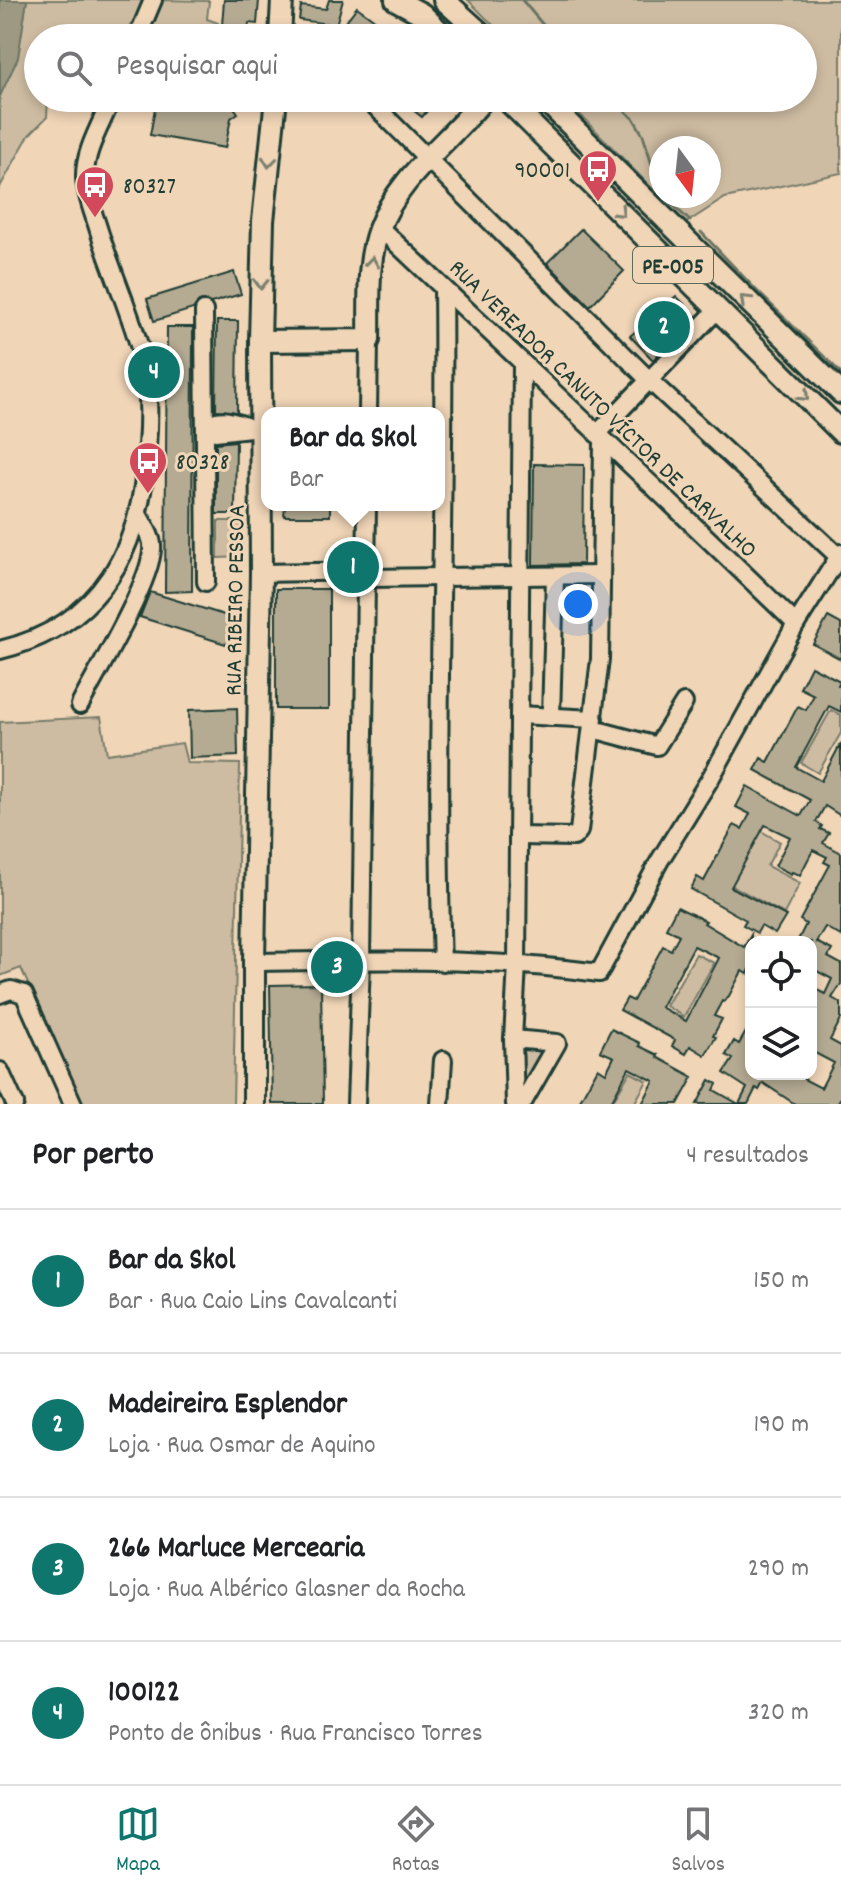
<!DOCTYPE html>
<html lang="pt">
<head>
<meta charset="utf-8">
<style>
  body { margin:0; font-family:Dekko,sans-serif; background:#f2f2f2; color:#202124 }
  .controls { position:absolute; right:24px; bottom:24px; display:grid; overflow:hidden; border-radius:16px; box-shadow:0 4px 12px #0003 }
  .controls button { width:72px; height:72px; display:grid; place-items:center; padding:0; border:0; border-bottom:2px solid #e0e0e0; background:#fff; color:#202124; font:40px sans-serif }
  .compass { position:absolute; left:649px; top:136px; width:72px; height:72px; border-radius:50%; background:#fff; box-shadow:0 4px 12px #0003; rotate:165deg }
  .you { position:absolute; left:578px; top:604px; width:28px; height:28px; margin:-20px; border:6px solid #fff; border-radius:50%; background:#1a73e8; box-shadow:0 0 0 12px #1a73e833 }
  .badge { display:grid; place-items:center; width:52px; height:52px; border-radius:50%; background:#0f766e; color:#fff; font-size:26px; font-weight:700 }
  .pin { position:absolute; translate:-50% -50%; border:4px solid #fff; box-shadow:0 2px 8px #0006 }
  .popup { position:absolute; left:261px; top:407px; width:184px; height:104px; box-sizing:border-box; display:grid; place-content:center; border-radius:16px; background:#fff; filter:drop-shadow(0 2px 6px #0005); font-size:26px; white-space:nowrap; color:#757577 }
  .popup b { font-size:30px; color:#202124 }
  .popup::after { content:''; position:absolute; left:50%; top:100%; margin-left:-16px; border:16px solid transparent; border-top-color:#fff }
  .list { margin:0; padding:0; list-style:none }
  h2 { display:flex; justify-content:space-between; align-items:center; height:104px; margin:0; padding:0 32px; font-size:34px }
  h2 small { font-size:26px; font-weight:400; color:#757577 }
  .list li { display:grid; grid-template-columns:52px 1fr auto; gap:24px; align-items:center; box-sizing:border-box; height:144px; padding:0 32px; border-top:2px solid #e0e0e0 }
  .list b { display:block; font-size:30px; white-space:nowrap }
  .list p { margin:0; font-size:26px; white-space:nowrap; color:#757577 }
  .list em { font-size:26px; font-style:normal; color:#757577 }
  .icon { flex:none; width:44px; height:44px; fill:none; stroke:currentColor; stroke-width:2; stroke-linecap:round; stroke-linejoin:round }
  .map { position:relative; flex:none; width:841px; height:1104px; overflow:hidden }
  .search { position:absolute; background:#fff; box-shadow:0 4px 12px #0003; left:24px; right:24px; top:24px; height:88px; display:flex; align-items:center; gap:20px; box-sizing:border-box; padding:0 28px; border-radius:44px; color:#757577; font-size:30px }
  .sheet { height:680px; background:#fff }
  nav { display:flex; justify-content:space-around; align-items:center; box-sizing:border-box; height:112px; border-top:2px solid #e0e0e0; background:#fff; font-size:22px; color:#757577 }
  nav a { display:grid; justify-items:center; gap:4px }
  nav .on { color:#0f766e }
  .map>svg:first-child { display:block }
  .green { fill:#cebca2; stroke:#767c6b; stroke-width:2; fill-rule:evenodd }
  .water { fill:#9d9983; stroke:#6b7463; stroke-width:2 }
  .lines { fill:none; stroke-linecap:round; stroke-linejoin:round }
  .stream { stroke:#6b7463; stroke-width:3 }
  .building { fill:#b5ab93; stroke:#1f3d34; stroke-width:2; fill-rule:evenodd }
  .minor-casing { stroke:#1f3d34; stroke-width:22 }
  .major-casing { stroke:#1f3d34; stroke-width:26 }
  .minor { stroke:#f0d5b7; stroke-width:16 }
  .major { stroke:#f0d5b7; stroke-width:20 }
  .oneway { stroke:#7d816f }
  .labels { text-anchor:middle; stroke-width:6; stroke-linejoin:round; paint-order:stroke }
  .shield { fill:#f0d5b7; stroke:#5e6b5b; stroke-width:2 }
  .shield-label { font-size:22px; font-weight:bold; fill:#1f3d34 }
  .poi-label { font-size:24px; fill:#1f3d34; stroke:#f0d5b7; text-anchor:start }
  .street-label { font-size:24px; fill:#1f3d34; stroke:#f0d5b7 }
</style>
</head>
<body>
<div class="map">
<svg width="841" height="1104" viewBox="0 0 841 1104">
  <rect width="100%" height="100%" fill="#f0d5b7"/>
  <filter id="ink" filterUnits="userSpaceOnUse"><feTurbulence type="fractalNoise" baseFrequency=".0125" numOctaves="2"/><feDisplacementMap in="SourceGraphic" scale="16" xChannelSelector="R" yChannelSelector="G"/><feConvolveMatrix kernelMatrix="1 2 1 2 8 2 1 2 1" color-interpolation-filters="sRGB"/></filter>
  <g filter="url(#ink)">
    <g class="green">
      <polygon points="27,0 148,0 134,38 38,38 38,98 48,98 47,117 29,135 0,187 0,96 21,34"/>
      <polygon points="158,0 209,1 207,19 218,23 216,38 144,38"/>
      <path d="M468,0H841V173L725,198L686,223L564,98H803V38H506ZM661,148H709V196H661Z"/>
      <polygon points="218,521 242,521 242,557 218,558"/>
      <polygon points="831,710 841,715 841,733 818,773 801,763"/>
      <polygon points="101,717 107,754 182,743 187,763 240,764 233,1104 81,1104 21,968 0,976 0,722"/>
      <polygon points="761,831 780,842 767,866 800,883 784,914 731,885"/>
      <polygon points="696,954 714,963 684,1017 666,1006"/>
      <polygon points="519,1045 547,1045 520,1104"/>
      <polygon points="630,1072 647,1081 634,1104 611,1104"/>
    </g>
    <polygon class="water" points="0,0 27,0 18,58 0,96"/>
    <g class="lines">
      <g class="stream">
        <polyline points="522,0 554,38"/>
        <polyline points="611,98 634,119 643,135 661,194"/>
        <polyline points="663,196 690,221"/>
        <polyline points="701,232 755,289 841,373"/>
      </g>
    </g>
    <g class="building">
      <polygon points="224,0 259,0 257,24 249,23 247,38 221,38"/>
      <polygon points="329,0 343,0 336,25 299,20 301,6 326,9"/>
      <polygon points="357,7 372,18 397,38 333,38"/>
      <polygon points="157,98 235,98 233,106 238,113 231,118 225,148 150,135"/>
      <polygon points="398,98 438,98 422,117"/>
      <polygon points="581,229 624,271 590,306 547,263"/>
      <polygon points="234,272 241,294 211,303 199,301 193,309 154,321 147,299"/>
      <polygon points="676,296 696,316 653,360 630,336"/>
      <polygon points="217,321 238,321 237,412 216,410"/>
      <polygon points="167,327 193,327 192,591 165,592"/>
      <polygon points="236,441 235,514 216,514 216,443"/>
      <polygon points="534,464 584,465 583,564 533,565"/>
      <polygon points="285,505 330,505 330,516 284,516"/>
      <rect x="276" y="589" width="53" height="120"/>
      <polygon points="150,592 240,620 232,646 140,617"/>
      <polygon points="828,617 841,624 841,659 813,644"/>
      <polygon points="811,666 840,681 838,685 841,686 841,712 829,706 796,767 821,781 841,743 841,816 825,806 816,822 822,826 820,829 829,833 823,843 841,853 841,936 825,927 816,942 832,950 828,957 841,964 841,984 832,998 841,1003 841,1019 830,1040 841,1046 841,1097 837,1104 795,1104 763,1083 759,1090 756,1088 748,1104 697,1104 710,1080 717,1084 714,1090 739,1104 747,1088 724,1073 733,1059 726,1055 734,1041 739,1044 751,1023 751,1074 794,1074 821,1088 834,1063 811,1051 811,987 825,994 832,979 811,968 811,942 797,942 806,924 800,920 830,865 824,862 827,857 813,850 800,875 792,872 791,874 775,866 790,837 765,825 731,887 786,916 775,934 761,926 757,933 743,925 746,920 691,889 697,877 704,881 734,825 742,829 750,814 736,807 747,786 801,816 810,800 755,770 761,758 768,762 798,706 806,710 814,695 800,688"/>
      <polygon points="237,708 238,756 190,758 189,710"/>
      <path d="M677,907L706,921L704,923L744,947L751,935V967L748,974L742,971L729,996L724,1002L722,1001L714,1016L722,1019L713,1036L716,1037L705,1055L690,1046L686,1054L672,1046L675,1040L620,1010L627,998L633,1001L663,946L671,950L679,935L666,928ZM694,946L719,958L686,1021L661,1007Z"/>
      <polygon points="321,984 323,1104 272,1104 270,985"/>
      <polygon points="611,1029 640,1043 639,1046 658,1055 657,1057 693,1077 678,1104 642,1104 654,1081 629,1068 610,1104 589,1104 580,1100 598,1068 606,1073 614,1057 600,1051"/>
    </g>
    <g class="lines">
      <defs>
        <g id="minor">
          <polyline points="137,38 153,0"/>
          <polyline points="367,98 649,380 839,557"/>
          <path d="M379,227C518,359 659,490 796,624"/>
          <polyline points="204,311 206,582"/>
          <polyline points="368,413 369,340"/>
          <polyline points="205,426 215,432 259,427"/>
          <path d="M205,426C220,416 231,421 246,426"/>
          <polyline points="597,434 718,309"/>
          <polyline points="261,573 367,571"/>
          <polyline points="367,578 601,575"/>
          <path d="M0,650C103,625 142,547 147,447C149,419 150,390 144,363C133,318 113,275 99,231C94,214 86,196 85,178C84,151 102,123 112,98"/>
          <path d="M80,705C96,673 156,575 152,544C151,534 144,525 139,516"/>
          <polyline points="519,715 594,719"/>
          <polyline points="551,717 555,576"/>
          <polyline points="593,729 657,746 684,703"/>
          <polyline points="518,836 574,837 579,831 600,659 603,442"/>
          <path d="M254,962C368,960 485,957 599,973L660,860L710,779L796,624L841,553"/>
          <path d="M442,962C434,738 446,513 443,288"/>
          <polyline points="0,994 11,990 24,994 73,1104"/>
          <polyline points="513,1039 557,1043 522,1104"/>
          <polyline points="0,1071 15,1104"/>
          <polyline points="356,1104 361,961 367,505"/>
          <polyline points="440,1104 443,1060"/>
          <polyline points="515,1104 513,1039 517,964 522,363"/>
        </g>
        <g id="major">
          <polyline points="396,0 422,14 446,38"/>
          <polyline points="444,0 486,38"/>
          <polyline points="280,38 282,0"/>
          <polyline points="505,98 841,432"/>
          <polyline points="543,98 841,393"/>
          <path d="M260,341L369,340C370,304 366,264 379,229C398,176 451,141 484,98"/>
          <polyline points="254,1104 254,962 261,573 260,341 263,221 276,98"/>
        </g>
      </defs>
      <use href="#minor" class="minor-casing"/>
      <use href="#major" class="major-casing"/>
      <use href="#minor" class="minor"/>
      <use href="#major" class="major"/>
    </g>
    <defs><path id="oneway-chevron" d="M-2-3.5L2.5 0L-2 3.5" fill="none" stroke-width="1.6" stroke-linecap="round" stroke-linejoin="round" transform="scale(2)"/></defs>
    <g class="oneway">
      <use href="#oneway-chevron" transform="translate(269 162) rotate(96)"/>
      <use href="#oneway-chevron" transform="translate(620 212) rotate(45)"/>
      <use href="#oneway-chevron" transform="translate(372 262) rotate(-83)"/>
      <use href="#oneway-chevron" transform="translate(261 284) rotate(92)"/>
      <use href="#oneway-chevron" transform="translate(745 300) rotate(-136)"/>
      <use href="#oneway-chevron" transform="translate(804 396) rotate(45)"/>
    </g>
  </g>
  <defs>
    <symbol id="bus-pin" viewBox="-11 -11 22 30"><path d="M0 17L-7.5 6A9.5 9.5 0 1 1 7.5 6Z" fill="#d1495b" stroke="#f0d5b7"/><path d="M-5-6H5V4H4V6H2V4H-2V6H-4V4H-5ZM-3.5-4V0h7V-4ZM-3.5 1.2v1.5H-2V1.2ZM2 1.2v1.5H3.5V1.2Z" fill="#fff"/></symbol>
  </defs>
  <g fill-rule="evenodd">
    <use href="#bus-pin" x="576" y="147" width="44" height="60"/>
    <use href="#bus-pin" x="73" y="163" width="44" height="60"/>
    <use href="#bus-pin" x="126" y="439" width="44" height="60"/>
  </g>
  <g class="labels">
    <rect class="shield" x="633" y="247" width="80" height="36" rx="6"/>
    <g class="shield-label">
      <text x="673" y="273">PE-005</text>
    </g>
    <g class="poi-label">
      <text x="570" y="177" text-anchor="end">90001</text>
      <text x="123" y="193">80327</text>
      <text x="176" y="469">80328</text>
    </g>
    <g class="street-label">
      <text transform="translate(604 408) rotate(44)" y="8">RUA VEREADOR CANUTO VÍCTOR DE CARVALHO</text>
      <text transform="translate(234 600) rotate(-89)" y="8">RUA RIBEIRO PESSOA</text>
    </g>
  </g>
</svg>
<div class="controls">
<button><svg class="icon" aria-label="locate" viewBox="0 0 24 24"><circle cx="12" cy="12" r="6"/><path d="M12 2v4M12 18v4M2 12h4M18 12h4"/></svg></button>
<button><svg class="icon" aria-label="layers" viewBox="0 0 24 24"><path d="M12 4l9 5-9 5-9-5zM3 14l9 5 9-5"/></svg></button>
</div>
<svg class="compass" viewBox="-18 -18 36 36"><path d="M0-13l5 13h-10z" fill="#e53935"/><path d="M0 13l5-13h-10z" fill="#757577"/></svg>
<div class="you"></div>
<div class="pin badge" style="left:353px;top:567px">1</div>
<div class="popup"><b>Bar da Skol</b>Bar</div>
<div class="pin badge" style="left:664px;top:327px">2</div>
<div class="pin badge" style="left:337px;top:967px">3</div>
<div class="pin badge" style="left:154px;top:372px">4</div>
<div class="search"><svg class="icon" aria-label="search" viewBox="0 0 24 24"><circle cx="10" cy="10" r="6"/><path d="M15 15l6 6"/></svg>Pesquisar aqui</div>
</div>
<section class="sheet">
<h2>Por perto<small>4 resultados</small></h2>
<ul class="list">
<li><span class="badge">1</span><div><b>Bar da Skol</b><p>Bar · Rua Caio Lins Cavalcanti</p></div><em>150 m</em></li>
<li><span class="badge">2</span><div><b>Madeireira Esplendor</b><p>Loja · Rua Osmar de Aquino</p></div><em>190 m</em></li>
<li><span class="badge">3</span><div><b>266 Marluce Mercearia</b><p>Loja · Rua Albérico Glasner da Rocha</p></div><em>290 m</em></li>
<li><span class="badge">4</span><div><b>100122</b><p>Ponto de ônibus · Rua Francisco Torres</p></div><em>320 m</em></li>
</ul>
</section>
<nav>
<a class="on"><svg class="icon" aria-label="map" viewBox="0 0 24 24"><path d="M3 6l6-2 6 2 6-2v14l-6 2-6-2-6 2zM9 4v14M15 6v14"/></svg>Mapa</a>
<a><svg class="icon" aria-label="directions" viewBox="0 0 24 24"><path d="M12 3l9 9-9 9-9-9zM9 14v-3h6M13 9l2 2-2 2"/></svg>Rotas</a>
<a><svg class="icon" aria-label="saved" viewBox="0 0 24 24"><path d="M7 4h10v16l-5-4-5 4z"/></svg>Salvos</a>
</nav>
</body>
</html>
